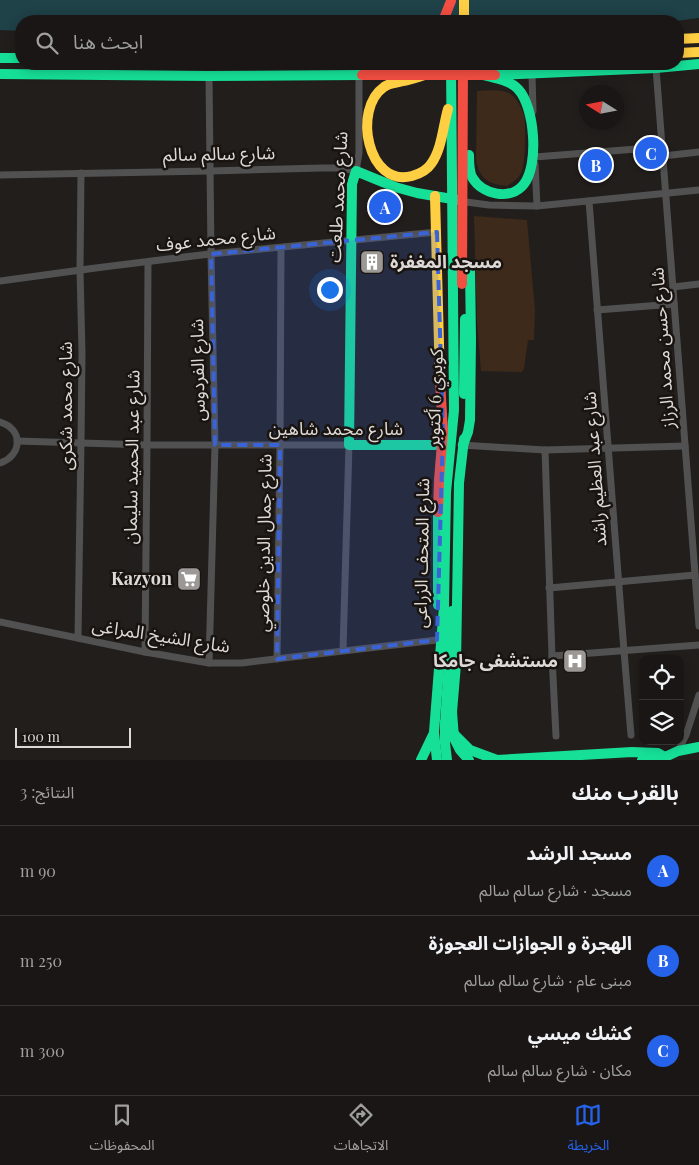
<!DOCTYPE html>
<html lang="ar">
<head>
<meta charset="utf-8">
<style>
  body { margin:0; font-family:"Playfair Display","Noto Sans Arabic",serif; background:#262322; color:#f1f3f6; direction:rtl }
  .controls { position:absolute; right:15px; bottom:15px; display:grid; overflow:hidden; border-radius:10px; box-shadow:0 2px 12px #0003 }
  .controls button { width:45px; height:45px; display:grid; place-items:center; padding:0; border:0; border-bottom:1px solid #373534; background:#191615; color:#f1f3f6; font:25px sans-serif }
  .compass { position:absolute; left:579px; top:85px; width:45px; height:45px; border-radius:50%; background:#191615; box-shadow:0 2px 12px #0003; rotate:281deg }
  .scale { position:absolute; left:15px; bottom:12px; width:116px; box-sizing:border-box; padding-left:5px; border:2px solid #dcd9d6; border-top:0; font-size:14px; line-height:18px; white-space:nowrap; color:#dcd9d6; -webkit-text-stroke:4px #1a1411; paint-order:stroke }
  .you { position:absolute; left:329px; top:289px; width:18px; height:18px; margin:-12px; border:4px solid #fff; border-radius:50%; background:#1a73e8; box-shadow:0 0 0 8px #1a73e833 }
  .badge { display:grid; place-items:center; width:32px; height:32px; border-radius:50%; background:#2563eb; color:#fff; font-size:16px; font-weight:700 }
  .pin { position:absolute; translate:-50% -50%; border:2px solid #fff; box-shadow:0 1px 5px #0006 }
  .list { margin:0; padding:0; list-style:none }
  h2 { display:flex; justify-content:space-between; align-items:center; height:65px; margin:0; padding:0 20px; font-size:21px }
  h2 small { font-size:16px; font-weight:400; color:#9f9fa0 }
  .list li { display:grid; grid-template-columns:32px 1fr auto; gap:15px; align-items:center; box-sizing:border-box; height:90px; padding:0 20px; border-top:1px solid #373534 }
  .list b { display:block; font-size:19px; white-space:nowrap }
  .list p { margin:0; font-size:16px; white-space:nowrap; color:#9f9fa0 }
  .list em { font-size:16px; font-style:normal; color:#9f9fa0 }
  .icon { flex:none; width:28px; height:28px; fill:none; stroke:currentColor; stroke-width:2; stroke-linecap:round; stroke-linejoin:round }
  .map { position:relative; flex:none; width:699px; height:760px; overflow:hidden; direction:ltr }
  .search { position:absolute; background:#191615; box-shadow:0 2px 12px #0003; left:15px; right:15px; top:15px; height:55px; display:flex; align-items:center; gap:12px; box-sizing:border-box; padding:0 18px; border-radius:20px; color:#9f9fa0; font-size:19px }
  .sheet { height:335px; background:#191615 }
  nav { display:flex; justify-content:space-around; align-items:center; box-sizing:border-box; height:70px; border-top:1px solid #373534; background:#191615; font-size:14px; color:#9f9fa0 }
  nav a { display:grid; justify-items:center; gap:2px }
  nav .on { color:#2563eb }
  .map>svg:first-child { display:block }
  .green { fill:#3d2a1b }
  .water { fill:#1f4148 }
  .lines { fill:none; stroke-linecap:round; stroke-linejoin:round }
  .street { stroke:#515152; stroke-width:7 }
  .fast { stroke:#16e098; stroke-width:10 }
  .slow { stroke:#ffcf43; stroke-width:10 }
  .jam { stroke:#f24e42; stroke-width:10 }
  .marked { fill:#3a63d8; fill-opacity:0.2; stroke:#3a63d8; stroke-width:4; stroke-dasharray:10 6; stroke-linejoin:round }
  .labels { text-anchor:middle; stroke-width:5; stroke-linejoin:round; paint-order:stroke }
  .street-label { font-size:18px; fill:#dcd9d6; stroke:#1a1411 }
  .poi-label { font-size:18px; font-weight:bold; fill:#dcd9d6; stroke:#1a1411; text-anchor:end }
</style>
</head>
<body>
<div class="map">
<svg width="699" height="760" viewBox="0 0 699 760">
  <rect width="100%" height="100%" fill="#211e1c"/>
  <g class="green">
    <path d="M477,91C488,91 503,88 512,95C517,99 522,109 524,115C526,126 526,163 521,173C518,179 513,182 507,186C489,184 480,180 476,160Z"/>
    <polygon points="474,216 527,220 535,310 534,340 528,340 524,368 522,372 481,371 477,322"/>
  </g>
  <polygon class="water" points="0,0 699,0 699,18 676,21 21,21 21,31 0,30"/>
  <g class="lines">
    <g class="street">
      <polyline points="656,68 699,626"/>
      <polyline points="532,74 533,111"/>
      <polyline points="209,76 211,254 215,445 209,663"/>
      <polyline points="663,156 699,152"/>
      <polyline points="535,157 662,147"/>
      <polyline points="535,164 537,206"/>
      <polyline points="0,175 210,171 322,168 340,168 356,171 359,153 359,75"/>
      <polyline points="589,201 624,651 631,735"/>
      <polyline points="466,202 489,205 537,206 699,190"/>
      <path d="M0,281C70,271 140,262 210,254C286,246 361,240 437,232"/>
      <polyline points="673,287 699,284"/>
      <polyline points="597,310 674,304"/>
      <path d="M0,422C24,429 22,456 0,463"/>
      <polyline points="17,441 147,445 349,445 343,650"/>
      <polyline points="461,445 545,450 685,446"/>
      <polyline points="545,450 552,656 556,736"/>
      <polyline points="549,588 695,575"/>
      <polyline points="0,622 145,652 209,663 242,663 437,640"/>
      <polyline points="78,638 81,443 82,353 80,270 81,173"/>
      <polyline points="145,652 147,445 148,262"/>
      <polyline points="552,656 699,645"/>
      <polyline points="277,659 280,445 281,248"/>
      <polyline points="678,751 686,735 699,695"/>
    </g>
    <g class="fast">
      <polyline points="0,58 21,58"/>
      <polyline points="0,74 209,76 362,75"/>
      <polyline points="495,75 656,68 699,64"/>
      <path d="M469,155C469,162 469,171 472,177C482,195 511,201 524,184C539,165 535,107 518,89C510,80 494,78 483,75"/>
      <polyline points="464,394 465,319"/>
      <polyline points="464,439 459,483 456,664 452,712 454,738 460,750 469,760"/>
      <polyline points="442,445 349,445 352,184 356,171 395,187 417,193 458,200"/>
      <polyline points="463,445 468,432 470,420 471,340 470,269"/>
      <polyline points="438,605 438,512"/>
      <polyline points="445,722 453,733 470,750 497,760 632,752 658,753 665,757"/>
      <polyline points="421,760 433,735"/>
      <polyline points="437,760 434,732 444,606 446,492 454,410 451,64"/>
      <polyline points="447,760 445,743 445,725 452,611"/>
      <polyline points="642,760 665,757 678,751 699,747"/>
    </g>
    <g class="slow">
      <polyline points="464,0 464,21"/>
      <polyline points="678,39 699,38"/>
      <polyline points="678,53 699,52"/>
      <polyline points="365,64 425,65 452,64"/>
      <path d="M425,75C418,77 410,80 403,81C397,83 389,83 384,87C352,109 368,188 412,176C419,174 427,170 431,164C442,149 443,126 448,109"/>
      <polyline points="435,196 440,381"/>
    </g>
    <g class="jam">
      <polyline points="443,21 451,1"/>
      <polyline points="362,75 495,75"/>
      <polyline points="462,284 463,64"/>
      <polyline points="438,512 439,480 443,431 440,381"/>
    </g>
  </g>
  <path class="marked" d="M437,232L443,431L437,640L277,659L280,445H215L211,254Z"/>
  <defs>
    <symbol id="building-square" viewBox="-11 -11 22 22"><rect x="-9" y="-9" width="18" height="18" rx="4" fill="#9b9895" stroke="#1a1411"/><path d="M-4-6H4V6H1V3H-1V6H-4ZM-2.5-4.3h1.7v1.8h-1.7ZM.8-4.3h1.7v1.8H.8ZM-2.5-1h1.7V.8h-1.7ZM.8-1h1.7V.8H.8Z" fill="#fff"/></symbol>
    <symbol id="supermarket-square" viewBox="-11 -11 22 22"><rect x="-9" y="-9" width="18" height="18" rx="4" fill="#9b9895" stroke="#1a1411"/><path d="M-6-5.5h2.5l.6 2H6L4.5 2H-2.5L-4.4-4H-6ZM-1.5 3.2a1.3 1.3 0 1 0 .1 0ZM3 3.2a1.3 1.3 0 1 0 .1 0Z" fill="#fff"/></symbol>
    <symbol id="hospital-square" viewBox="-11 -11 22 22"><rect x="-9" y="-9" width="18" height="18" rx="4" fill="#9b9895" stroke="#1a1411"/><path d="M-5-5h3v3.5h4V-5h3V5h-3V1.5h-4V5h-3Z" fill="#fff"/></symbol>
  </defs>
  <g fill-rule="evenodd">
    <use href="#building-square" x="358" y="248" width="28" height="28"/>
    <use href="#supermarket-square" x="175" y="565" width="28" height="28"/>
    <use href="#hospital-square" x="561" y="647" width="28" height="28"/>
  </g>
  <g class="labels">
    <g class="street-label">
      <text transform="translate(219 154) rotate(-1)" y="6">شارع سالم سالم</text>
      <text transform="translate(338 197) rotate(-87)" y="6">شارع محمد طلعت</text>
      <text transform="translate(216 239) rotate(-6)" y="6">شارع محمد عوف</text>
      <text transform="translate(663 348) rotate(-94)" y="6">شارع حسن محمد الرزاز</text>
      <text transform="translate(198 370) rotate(-91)" y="6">شارع الفردوس</text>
      <text transform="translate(435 398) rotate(-88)" y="6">كوبري 6 أكتوبر</text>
      <text transform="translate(66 406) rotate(-90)" y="6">شارع محمد شكرى</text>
      <text x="336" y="435">شارع محمد شاهين</text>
      <text transform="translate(132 457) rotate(-89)" y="6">شارع عبد الحميد سليمان</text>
      <text transform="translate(595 469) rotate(-94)" y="6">شارع عبد العظيم راشد</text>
      <text transform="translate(264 543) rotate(-89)" y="6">شارع جمال الدين خلوصي</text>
      <text transform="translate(422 553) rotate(-89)" y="6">شارع المتحف الزراعى</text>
      <text transform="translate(161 636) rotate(9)" y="6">شارع الشيخ المراغى</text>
    </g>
    <g class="poi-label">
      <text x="390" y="268" text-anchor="start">مسجد المغفرة</text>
      <text x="172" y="585">Kazyon</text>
      <text x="558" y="667">مستشفى جامكا</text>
    </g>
  </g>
</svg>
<div class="controls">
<button><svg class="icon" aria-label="locate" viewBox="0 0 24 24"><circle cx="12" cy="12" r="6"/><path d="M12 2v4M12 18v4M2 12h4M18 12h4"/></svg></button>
<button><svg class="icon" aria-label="layers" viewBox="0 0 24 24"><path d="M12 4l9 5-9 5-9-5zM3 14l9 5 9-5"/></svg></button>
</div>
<svg class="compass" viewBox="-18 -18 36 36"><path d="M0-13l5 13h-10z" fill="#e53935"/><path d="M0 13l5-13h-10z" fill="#9f9fa0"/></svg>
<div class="scale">100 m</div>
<div class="you"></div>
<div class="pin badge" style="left:385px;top:207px">A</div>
<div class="pin badge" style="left:596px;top:165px">B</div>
<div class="pin badge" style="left:651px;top:153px">C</div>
<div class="search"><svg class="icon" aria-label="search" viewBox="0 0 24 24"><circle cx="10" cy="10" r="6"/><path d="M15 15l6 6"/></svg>ابحث هنا</div>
</div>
<section class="sheet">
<h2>بالقرب منك<small>النتائج: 3</small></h2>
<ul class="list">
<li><span class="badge">A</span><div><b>مسجد الرشد</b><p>مسجد · شارع سالم سالم</p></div><em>90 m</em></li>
<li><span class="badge">B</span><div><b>الهجرة و الجوازات العجوزة</b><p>مبنى عام · شارع سالم سالم</p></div><em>250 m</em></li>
<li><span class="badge">C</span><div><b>كشك ميسي</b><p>مكان · شارع سالم سالم</p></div><em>300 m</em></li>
</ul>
</section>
<nav>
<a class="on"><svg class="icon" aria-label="map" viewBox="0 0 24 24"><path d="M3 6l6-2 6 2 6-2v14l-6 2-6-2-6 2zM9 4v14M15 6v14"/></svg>الخريطة</a>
<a><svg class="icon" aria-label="directions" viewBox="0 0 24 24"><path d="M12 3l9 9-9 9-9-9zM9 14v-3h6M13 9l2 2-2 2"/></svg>الاتجاهات</a>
<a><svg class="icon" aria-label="saved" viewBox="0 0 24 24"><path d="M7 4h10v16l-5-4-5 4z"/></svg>المحفوظات</a>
</nav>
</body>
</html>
